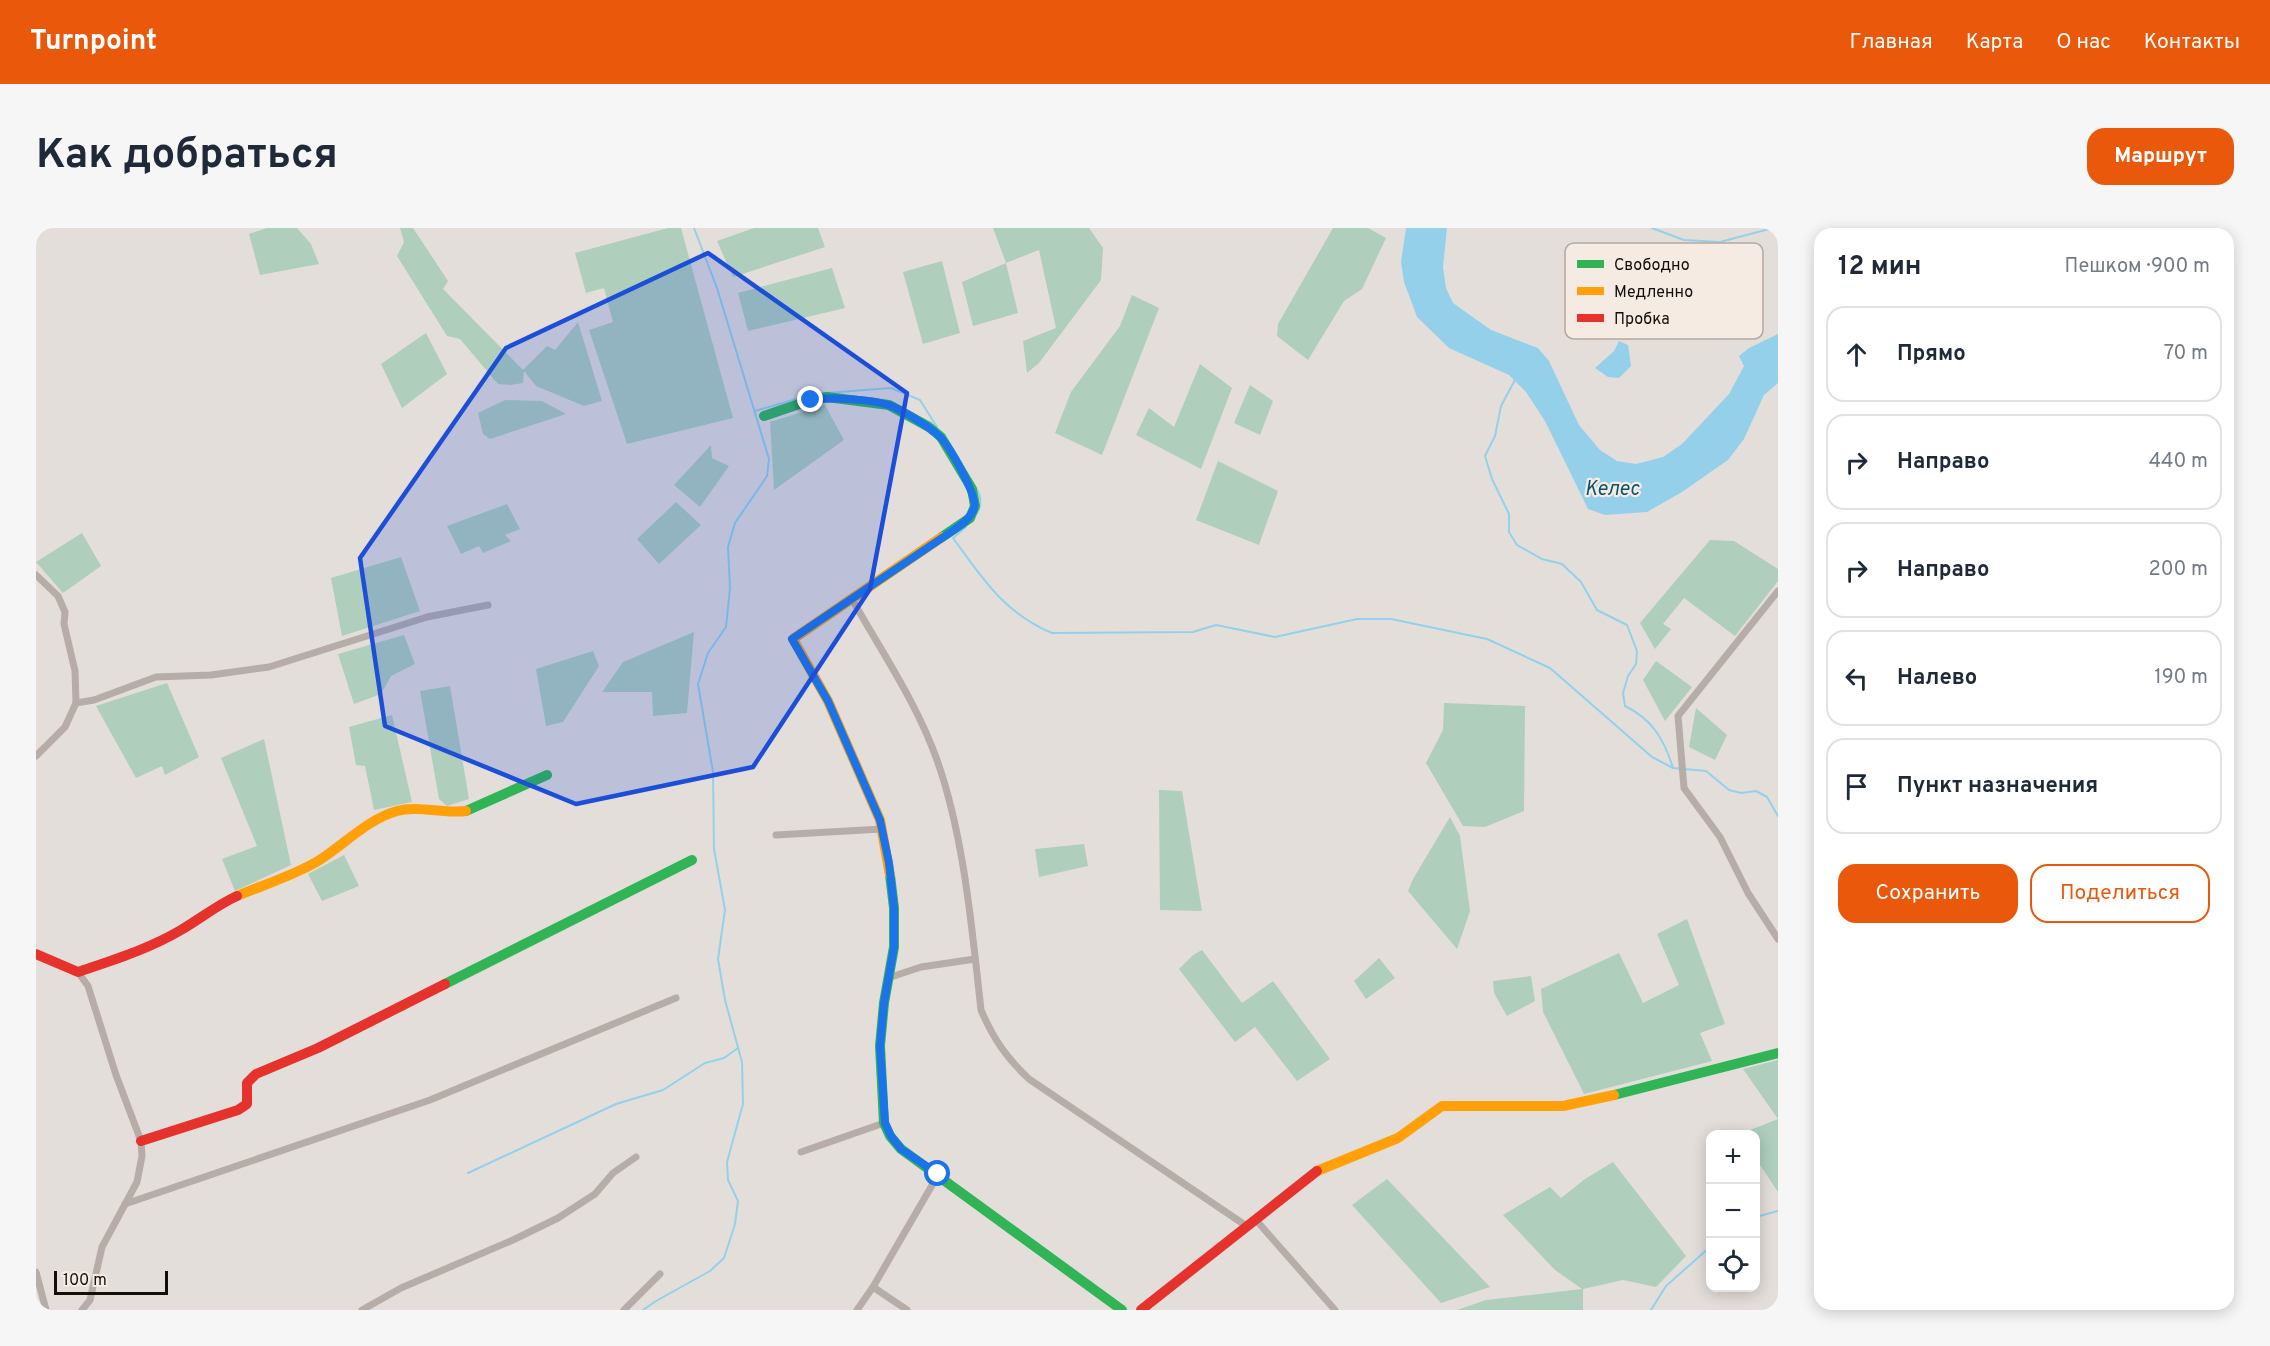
<!DOCTYPE html>
<html lang="ru">
<head>
<meta charset="utf-8">
<style>
  body { margin:0; font-family:Overpass,sans-serif; background:#f6f6f7; color:#1f2937 }
  .controls { position:absolute; right:18px; bottom:18px; display:grid; overflow:hidden; border-radius:12px; box-shadow:0 3px 15px #0003 }
  .controls button { width:54px; height:54px; display:grid; place-items:center; padding:0; border:0; border-bottom:2px solid #e0e1e3; background:#fff; color:#1f2937; font:30px sans-serif }
  .scale { position:absolute; left:18px; bottom:15px; width:114px; box-sizing:border-box; padding-left:6px; border:3px solid #120e0b; border-top:0; font-size:16px; line-height:21px; white-space:nowrap; color:#120e0b; -webkit-text-stroke:4px #f6ebe2; paint-order:stroke }
  .stop { position:absolute; width:18px; height:18px; margin:-14px; border:4px solid #1a73e8; border-radius:50%; background:#fff }
  .stop.end { background:#1a73e8; border-color:#fff; box-shadow:0 2px 6px #0008 }
  .list { margin:0; padding:0; list-style:none }
  h2 { display:flex; justify-content:space-between; align-items:center; height:78px; margin:0; padding:0 24px; font-size:26px }
  h2 small { font-size:20px; font-weight:400; color:#747a83 }
  .list li { display:grid; grid-template-columns:39px 1fr auto; gap:18px; align-items:center; box-sizing:border-box; height:96px; margin:0 12px 12px; padding:0 12px; border:2px solid #e0e1e3; border-radius:18px }
  .list b { display:block; font-size:22px; white-space:nowrap }
  .list em { font-size:20px; font-style:normal; color:#747a83 }
  .actions { display:flex; gap:12px; padding:18px 24px }
  .actions a { flex:1; padding:14px 0; border:2px solid #ea580c; border-radius:18px; text-align:center; font-size:21px; color:#ea580c }
  .actions .main { background:#ea580c; color:#fff }
  .icon { flex:none; width:33px; height:33px; fill:none; stroke:currentColor; stroke-width:2; stroke-linecap:round; stroke-linejoin:round }
  .map { position:relative; flex:none; width:1742px; height:1082px; overflow:hidden; border-radius:18px }
  header { display:flex; align-items:center; gap:36px; box-sizing:border-box; height:84px; padding:0 30px; background:#ea580c; color:#fff }
  header strong { font-size:28px }
  nav { display:flex; gap:33px; margin-inline-start:auto; font-size:21px }
  .intro { display:flex; align-items:center; justify-content:space-between; box-sizing:border-box; height:144px; padding:0 36px }
  h1 { margin:0; font-size:42px }
  .button { padding:15px 27px; border-radius:18px; background:#ea580c; color:#fff; font-size:21px; font-weight:700 }
  main { display:flex; gap:36px; padding:0 36px }
  aside { flex:1; background:#fff; border-radius:18px; box-shadow:0 3px 15px #0003 }
  .map>svg:first-child { display:block }
  .green { fill:#afcebc }
  .water { fill:#95d0ea }
  .lines { fill:none; stroke-linecap:round; stroke-linejoin:round }
  .stream { stroke:#95d0ea; stroke-width:2 }
  .street { stroke:#b7ada8; stroke-width:7 }
  .fast { stroke:#30b455; stroke-width:10 }
  .slow { stroke:#ff9f0a; stroke-width:10 }
  .jam { stroke:#e5322d; stroke-width:10 }
  .route { stroke:#1a73e8; stroke-width:8 }
  .marked { fill:#1d4ed8; fill-opacity:0.2; stroke:#1d4ed8; stroke-width:4.5; stroke-linejoin:round }
  .labels { text-anchor:middle; stroke-width:4.5; stroke-linejoin:round; paint-order:stroke }
  .water-label { font-size:20px; font-style:italic; fill:#07526c; stroke:#f6ebe2 }
  .key { fill:#f6ebe2; stroke:#b2a9a2; stroke-width:1.5 }
  .key-label { font-size:16px; fill:#120e0b }
</style>
</head>
<body>
<header>
<strong>Turnpoint</strong>
<nav><a>Главная</a><a>Карта</a><a>О нас</a><a>Контакты</a></nav>
</header>
<div class="intro"><h1>Как добраться</h1><a class="button">Маршрут</a></div>
<main>
<div class="map">
<svg width="1742" height="1082" viewBox="0 0 1742 1082">
  <rect width="100%" height="100%" fill="#e4deda"/>
  <g class="green">
    <polygon points="231,0 261,0 275,16 283,36 224,47 213,6"/>
    <polygon points="364,0 377,0 412,53 407,61 487,142 511,118 519,122 542,94 566,173 548,178 500,158 488,143 487,155 475,157 462,156 424,111 411,108 361,28 368,14"/>
    <polygon points="632,0 645,0 697,190 591,216 553,102 577,94 568,60 550,65 539,25"/>
    <polygon points="718,0 782,0 789,19 697,49 681,13"/>
    <polygon points="957,0 1053,0 1067,20 1065,52 1003,135 991,145 987,113 1020,100 1003,22 970,35 982,85 937,98 926,54 970,35"/>
    <polygon points="1297,0 1332,0 1350,10 1326,61 1308,73 1272,132 1241,108 1242,96"/>
    <polygon points="906,33 924,105 887,116 867,44"/>
    <polygon points="796,40 809,80 712,103 702,65"/>
    <polygon points="1096,67 1123,80 1066,227 1019,205 1035,164 1084,98"/>
    <polygon points="390,105 411,146 366,180 345,136"/>
    <polygon points="1164,136 1196,160 1165,241 1100,207 1113,180 1138,199"/>
    <polygon points="1214,157 1237,173 1224,207 1198,195"/>
    <polygon points="469,172 506,173 530,186 454,211 447,206 442,185"/>
    <polygon points="789,177 808,212 738,262 734,194"/>
    <polygon points="675,217 676,230 693,238 664,279 638,257"/>
    <polygon points="1182,233 1242,263 1223,317 1160,292"/>
    <polygon points="640,274 665,297 623,336 601,311"/>
    <polygon points="471,276 484,301 469,307 475,313 447,325 443,318 425,326 411,298"/>
    <polygon points="46,305 65,338 27,365 0,334"/>
    <polygon points="1674,312 1698,313 1742,341 1742,353 1699,408 1648,370 1627,396 1635,401 1619,421 1604,395"/>
    <polygon points="365,329 384,383 306,408 295,350"/>
    <polygon points="658,404 651,485 617,488 616,464 566,464 587,434"/>
    <polygon points="368,407 379,436 355,448 345,466 318,476 302,426"/>
    <polygon points="557,423 563,438 527,494 510,498 500,441"/>
    <polygon points="1620,433 1656,459 1629,493 1607,452"/>
    <polygon points="131,455 163,529 129,547 126,538 100,550 60,478"/>
    <polygon points="414,458 433,571 411,578 403,571 384,463"/>
    <polygon points="1408,475 1489,478 1488,583 1449,599 1427,598 1390,535 1407,502"/>
    <polygon points="1660,480 1691,507 1679,532 1653,519"/>
    <polygon points="356,487 376,574 338,582 329,538 320,537 313,499"/>
    <polygon points="228,511 255,637 199,663 186,631 221,618 185,530"/>
    <polygon points="1123,562 1146,563 1166,683 1124,682"/>
    <polygon points="1414,589 1424,608 1434,683 1421,721 1372,663 1377,651"/>
    <polygon points="1048,616 1052,638 1003,649 999,621"/>
    <polygon points="308,627 323,658 286,673 272,646"/>
    <polygon points="1651,691 1689,796 1664,805 1676,833 1548,866 1507,784 1505,761 1583,725 1607,775 1643,757 1621,706"/>
    <polygon points="1166,722 1206,775 1237,753 1294,831 1261,853 1219,799 1199,814 1143,741 1157,727"/>
    <polygon points="1343,730 1359,750 1330,771 1318,753"/>
    <polygon points="1495,748 1499,773 1471,788 1458,765 1457,753"/>
    <polygon points="1742,832 1742,964 1720,931 1720,906 1704,906 1742,891 1707,841"/>
    <polygon points="1577,934 1650,1028 1620,1059 1587,1052 1547,1061 1547,1082 1421,1082 1450,1072 1546,1061 1519,1042 1467,987 1514,959 1525,970 1549,951"/>
    <polygon points="1351,951 1454,1059 1405,1075 1316,977"/>
  </g>
  <g class="water">
    <polygon points="1370,0 1411,0 1407,39 1410,60 1417,75 1455,102 1502,120 1513,133 1543,197 1564,222 1581,233 1600,236 1627,229 1646,216 1693,166 1708,138 1703,128 1713,120 1742,106 1742,155 1728,167 1708,211 1692,232 1646,264 1611,284 1569,287 1552,281 1509,193 1490,164 1473,147 1413,120 1381,89 1368,54 1365,34"/>
    <polygon points="1583,113 1592,117 1595,138 1583,150 1572,149 1559,140 1578,123"/>
  </g>
  <g class="lines">
    <g class="stream">
      <polyline points="1616,0 1648,12 1684,14 1737,0"/>
      <path d="M1480,150L1465,178L1459,208L1449,228L1456,251L1473,286V304L1481,317L1506,331L1526,336L1545,354L1561,382L1591,397L1601,423L1600,436L1592,448L1587,465L1589,478C1616,491 1628,511 1637,540"/>
      <polyline points="719,183 777,166 855,160 884,172 901,199"/>
      <path d="M940,260C945,267 946,278 941,285"/>
      <path d="M930,299L917,310C947,351 967,384 1016,405L1157,404L1180,397L1239,409L1321,391H1355L1451,411L1514,440L1616,529L1637,540L1670,543L1693,562L1705,565L1720,563L1731,569L1742,588"/>
      <polyline points="432,945 580,876 627,862 669,835 688,830 702,820"/>
      <polyline points="1720,989 1742,983"/>
      <polyline points="607,1082 620,1073 674,1043 688,1030 699,996 702,973 692,952 691,934 707,876 706,834 689,772 682,731 689,682 678,621 677,544 662,456 672,425 690,399 694,360 692,319 699,295 731,248 733,231 681,60 658,0"/>
      <polyline points="1615,1082 1630,1058 1674,1019"/>
    </g>
    <g class="street">
      <polyline points="0,347 22,368 29,384 28,396 39,443 40,475 29,499 0,528"/>
      <polyline points="1742,363 1642,488 1648,560 1684,609 1712,665 1742,711"/>
      <path d="M816,371C845,423 881,475 901,532C928,608 936,701 945,782C958,812 970,829 993,851L1212,999"/>
      <polyline points="40,475 58,472 120,449 175,447 233,439 391,389 452,377"/>
      <polyline points="740,607 846,601"/>
      <polyline points="42,744 52,758 80,847 105,913 106,928 101,954 66,1019 54,1072 46,1082"/>
      <polyline points="852,750 885,739 939,731"/>
      <polyline points="765,924 848,895"/>
      <polyline points="89,976 394,872 640,770"/>
      <polyline points="1220,992 1299,1082"/>
      <polyline points="0,1044 10,1082"/>
      <polyline points="837,1059 871,1082"/>
      <polyline points="326,1082 365,1060 477,1012 522,990 559,966 577,945 600,929"/>
      <polyline points="588,1082 624,1046"/>
      <polyline points="821,1082 837,1059 902,947"/>
    </g>
    <g class="fast">
      <polyline points="728,188 775,172 791,169 853,177 893,199 905,209 936,261 939,278 934,290 906,309"/>
      <polyline points="430,583 511,547"/>
      <polyline points="854,647 858,680 858,719 848,775 844,818 848,895 854,908 865,921 1086,1082"/>
      <polyline points="409,756 656,632"/>
      <polyline points="1578,867 1742,825"/>
    </g>
    <g class="slow">
      <polyline points="854,647 844,592 792,473 757,411 906,309"/>
      <path d="M201,668C227,657 259,647 282,633C308,617 330,592 361,583C382,577 407,586 430,583"/>
      <polyline points="1281,943 1362,910 1406,878 1527,878 1578,867"/>
    </g>
    <g class="jam">
      <path d="M0,726L42,744C77,732 113,721 145,702C164,691 181,677 201,668"/>
      <polyline points="105,913 202,882 211,876 211,855 220,846 282,820 409,756"/>
      <polyline points="1105,1082 1281,943"/>
    </g>
  </g>
  <g class="lines">
    <path class="route" d="M775,172C793,169 835,171 852,177C862,179 895,200 903,208C913,217 942,268 938,280C934,293 920,300 909,308L756,411L792,473L844,592L853,635L858,680V719L848,775L844,818L849,895L855,908L865,921L902,946"/>
  </g>
  <path class="marked" d="M672,25L871,165L834,361L717,539L540,576L349,498L324,330L470,120Z"/>
  <g class="labels">
    <g class="water-label">
      <text x="1576" y="267">Келес</text>
    </g>
  </g>
  <rect x="1529" y="15" width="198" height="96" rx="9" class="key"/>
  <rect x="1541" y="32" width="27" height="8" fill="#30b455"/>
  <rect x="1541" y="59" width="27" height="8" fill="#ff9f0a"/>
  <rect x="1541" y="86" width="27" height="8" fill="#e5322d"/>
  <g class="key-label">
    <text x="1578" y="42">Свободно</text>
    <text x="1578" y="69">Медленно</text>
    <text x="1578" y="96">Пробка</text>
  </g>
</svg>
<div class="controls">
<button>+</button>
<button>−</button>
<button><svg class="icon" aria-label="locate" viewBox="0 0 24 24"><circle cx="12" cy="12" r="6"/><path d="M12 2v4M12 18v4M2 12h4M18 12h4"/></svg></button>
</div>
<div class="scale">100 m</div>
<div class="stop" style="left:902px;top:946px"></div>
<div class="stop end" style="left:775px;top:172px"></div>
</div>
<aside>
<h2>12 мин<small>Пешком · 900 m</small></h2>
<ul class="list">
<li><svg class="icon" aria-label="ahead" viewBox="0 0 24 24"><path d="M12 20V5M6 11l6-6 6 6"/></svg><div><b>Прямо</b></div><em>70 m</em></li>
<li><svg class="icon" aria-label="right" viewBox="0 0 24 24"><path d="M7 20v-9h11M14 6l5 5-5 5"/></svg><div><b>Направо</b></div><em>440 m</em></li>
<li><svg class="icon" aria-label="right" viewBox="0 0 24 24"><path d="M7 20v-9h11M14 6l5 5-5 5"/></svg><div><b>Направо</b></div><em>200 m</em></li>
<li><svg class="icon" aria-label="left" viewBox="0 0 24 24"><path d="M17 20v-9H6M10 6l-5 5 5 5"/></svg><div><b>Налево</b></div><em>190 m</em></li>
<li><svg class="icon" aria-label="arrive" viewBox="0 0 24 24"><path d="M6 21V4h12l-3 4 3 4H6"/></svg><div><b>Пункт назначения</b></div></li>
</ul>
<div class="actions"><a class="main">Сохранить</a><a>Поделиться</a></div>
</aside>
</main>
</body>
</html>
